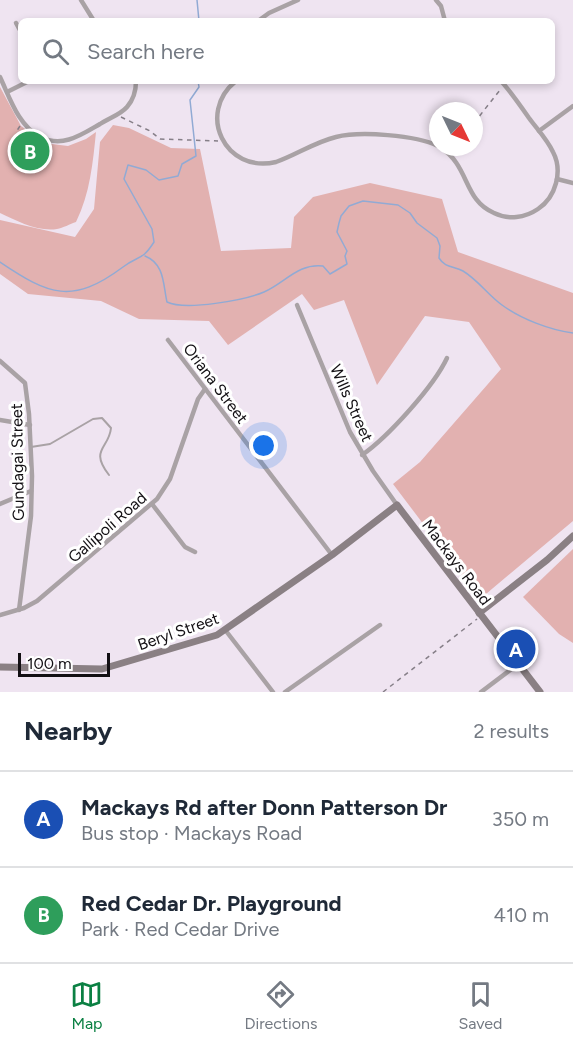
<!DOCTYPE html>
<html lang="en">
<head>
<meta charset="utf-8">
<style>
  body { margin:0; font-family:Figtree,sans-serif; background:#f6f6f7; color:#1f2937 }
  .compass { position:absolute; left:429px; top:102px; width:54px; height:54px; border-radius:50%; background:#fff; box-shadow:0 3px 9px #0003; rotate:133deg }
  .scale { position:absolute; left:18px; bottom:15px; width:92px; box-sizing:border-box; padding-left:6px; border:3px solid #120f13; border-top:0; font-size:16px; line-height:21px; white-space:nowrap; color:#120f13; -webkit-text-stroke:4px #fff; paint-order:stroke }
  .you { position:absolute; left:264px; top:446px; width:21px; height:21px; margin:-15px; border:4px solid #fff; border-radius:50%; background:#1a73e8; box-shadow:0 0 0 9px #1a73e833 }
  .badge { display:grid; place-items:center; width:39px; height:39px; border-radius:50%; background:#0b8043; color:#fff; font-size:20px; font-weight:700 }
  .pin { position:absolute; translate:-50% -50%; border:3px solid #fff; box-shadow:0 2px 6px #0006 }
  .list { margin:0; padding:0; list-style:none }
  h2 { display:flex; justify-content:space-between; align-items:center; height:78px; margin:0; padding:0 24px; font-size:26px }
  h2 small { font-size:20px; font-weight:400; color:#747a83 }
  .list li { display:grid; grid-template-columns:39px 1fr auto; gap:18px; align-items:center; box-sizing:border-box; height:96px; padding:0 24px; border-top:2px solid #e0e1e3 }
  .list b { display:block; font-size:22px; white-space:nowrap }
  .list p { margin:0; font-size:20px; white-space:nowrap; color:#747a83 }
  .list em { font-size:20px; font-style:normal; color:#747a83 }
  .icon { flex:none; width:33px; height:33px; fill:none; stroke:currentColor; stroke-width:2; stroke-linecap:round; stroke-linejoin:round }
  .map { position:relative; flex:none; width:573px; height:692px; overflow:hidden }
  .search { position:absolute; background:#fff; box-shadow:0 3px 9px #0003; left:18px; right:18px; top:18px; height:66px; display:flex; align-items:center; gap:15px; box-sizing:border-box; padding:0 21px; border-radius:9px; color:#747a83; font-size:22px }
  .sheet { height:270px; background:#fff }
  nav { display:flex; justify-content:space-around; align-items:center; box-sizing:border-box; height:84px; border-top:2px solid #e0e1e3; background:#fff; font-size:16px; color:#747a83 }
  nav a { display:grid; justify-items:center; gap:3px }
  nav .on { color:#0b8043 }
  .map>svg:first-child { display:block }
  .green { fill:#e2b1b0 }
  .lines { fill:none; stroke-linecap:round; stroke-linejoin:round }
  .stream { stroke:#91aad4; stroke-width:1.5 }
  .path { stroke:#867f88; stroke-width:1.5; stroke-dasharray:4.5 4.5; stroke-linecap:butt }
  .lane { stroke:#a9a2a5; stroke-width:2 }
  .street { stroke:#a9a2a5; stroke-width:4.5 }
  .secondary { stroke:#8a8084; stroke-width:7 }
  .labels { text-anchor:middle; stroke-width:6; stroke-linejoin:round; paint-order:stroke }
  .street-label { font-size:16px; fill:#120f13; stroke:#fff }
</style>
</head>
<body>
<div class="map">
<svg width="573" height="692" viewBox="0 0 573 692">
  <rect width="100%" height="100%" fill="#efe4f1"/>
  <g class="green">
    <path d="M0,87L21,126L44,143L68,146L86,139L96,132C93,162 90,194 76,222C70,224 63,228 57,229C38,232 17,221 0,213Z"/>
    <polygon points="113,125 129,128 171,148 200,149 221,251 291,248 294,217 313,197 370,183 442,199 458,252 573,293 573,521 480,599 393,484 420,462 501,369 469,322 425,316 377,385 344,300 314,310 302,294 228,345 209,321 139,319 101,301 28,294 0,274 0,220 75,237 94,209 100,142"/>
    <polygon points="573,549 573,643 559,634 523,597"/>
  </g>
  <g class="lines">
    <g class="stream">
      <polyline points="197,0 199,21"/>
      <path d="M145,256C165,264 163,285 167,302C186,311 245,300 264,292C285,283 298,263 323,266L330,274L347,264L345,256L347,251L337,232L339,223L341,216L349,206L363,201L398,205L410,213L417,223L437,238L440,246L439,258C445,268 454,266 463,271C478,280 488,295 502,305C521,319 550,330 573,333"/>
      <path d="M0,262C49,295 72,305 123,267C139,255 142,261 154,242L152,229L124,179L128,165L146,170L159,180L178,176L182,164L196,156L190,100L199,87L198,81"/>
    </g>
    <g class="path">
      <polyline points="121,117 150,131 160,139 218,141"/>
      <polyline points="474,123 500,90"/>
      <polyline points="20,126 18,129 24,146"/>
      <polyline points="383,692 477,619"/>
    </g>
    <path class="lane" d="M31,447L50,444L93,419L102,418L111,428C109,449 89,449 109,475"/>
    <g class="street">
      <polyline points="81,0 94,21"/>
      <polyline points="436,0 441,6 445,21"/>
      <polyline points="258,21 269,13 298,0"/>
      <polyline points="16,23 21,32"/>
      <path d="M0,77C10,98 18,125 40,137C63,148 81,135 100,124C109,118 120,115 127,107C134,99 136,90 136,81"/>
      <path d="M236,81C196,113 225,174 276,162C296,155 315,142 336,137C360,131 416,135 438,146"/>
      <polyline points="7,92 29,81"/>
      <polyline points="539,131 573,106"/>
      <path d="M440,147C470,166 463,200 494,213C508,220 525,218 538,209C556,197 563,171 553,152C547,139 537,129 529,118C520,105 511,92 501,81"/>
      <polyline points="557,179 573,183"/>
      <polyline points="297,305 350,432 373,471 397,505"/>
      <polyline points="168,340 332,555"/>
      <polyline points="0,361 25,383 29,414 32,476 31,516 19,610"/>
      <polyline points="0,420 30,425"/>
      <path d="M362,455C388,437 434,386 447,358"/>
      <polyline points="0,504 31,491"/>
      <polyline points="152,504 185,547 195,552"/>
      <polyline points="0,615 24,608 37,601 157,499 170,479 198,399 205,389"/>
      <polyline points="226,631 273,692"/>
      <polyline points="285,692 380,625"/>
      <polyline points="481,692 518,664"/>
    </g>
    <g class="secondary">
      <polyline points="479,613 547,560 573,536"/>
      <polyline points="0,667 102,669 217,635 332,555 397,505 540,692"/>
    </g>
  </g>
  <g class="labels">
    <g class="street-label">
      <text transform="translate(216 383) rotate(53)" y="6">Oriana Street</text>
      <text transform="translate(352 403) rotate(66)" y="6">Wills Street</text>
      <text transform="translate(17 462) rotate(-91)" y="6">Gundagai Street</text>
      <text transform="translate(107 527) rotate(-41)" y="6">Gallipoli Road</text>
      <text transform="translate(457 562) rotate(53)" y="6">Mackays Road</text>
      <text transform="translate(178 631) rotate(-19)" y="6">Beryl Street</text>
    </g>
  </g>
</svg>
<svg class="compass" viewBox="-18 -18 36 36"><path d="M0-13l5 13h-10z" fill="#e53935"/><path d="M0 13l5-13h-10z" fill="#747a83"/></svg>
<div class="scale">100 m</div>
<div class="you"></div>
<div class="pin badge" style="left:516px;top:649px;background:#1a4fb4">A</div>
<div class="pin badge" style="left:30px;top:151px;background:#2e9e5b">B</div>
<div class="search"><svg class="icon" aria-label="search" viewBox="0 0 24 24"><circle cx="10" cy="10" r="6"/><path d="M15 15l6 6"/></svg>Search here</div>
</div>
<section class="sheet">
<h2>Nearby<small>2 results</small></h2>
<ul class="list">
<li><span class="badge" style="background:#1a4fb4">A</span><div><b>Mackays Rd after Donn Patterson Dr</b><p>Bus stop · Mackays Road</p></div><em>350 m</em></li>
<li><span class="badge" style="background:#2e9e5b">B</span><div><b>Red Cedar Dr. Playground</b><p>Park · Red Cedar Drive</p></div><em>410 m</em></li>
</ul>
</section>
<nav>
<a class="on"><svg class="icon" aria-label="map" viewBox="0 0 24 24"><path d="M3 6l6-2 6 2 6-2v14l-6 2-6-2-6 2zM9 4v14M15 6v14"/></svg>Map</a>
<a><svg class="icon" aria-label="directions" viewBox="0 0 24 24"><path d="M12 3l9 9-9 9-9-9zM9 14v-3h6M13 9l2 2-2 2"/></svg>Directions</a>
<a><svg class="icon" aria-label="saved" viewBox="0 0 24 24"><path d="M7 4h10v16l-5-4-5 4z"/></svg>Saved</a>
</nav>
</body>
</html>
